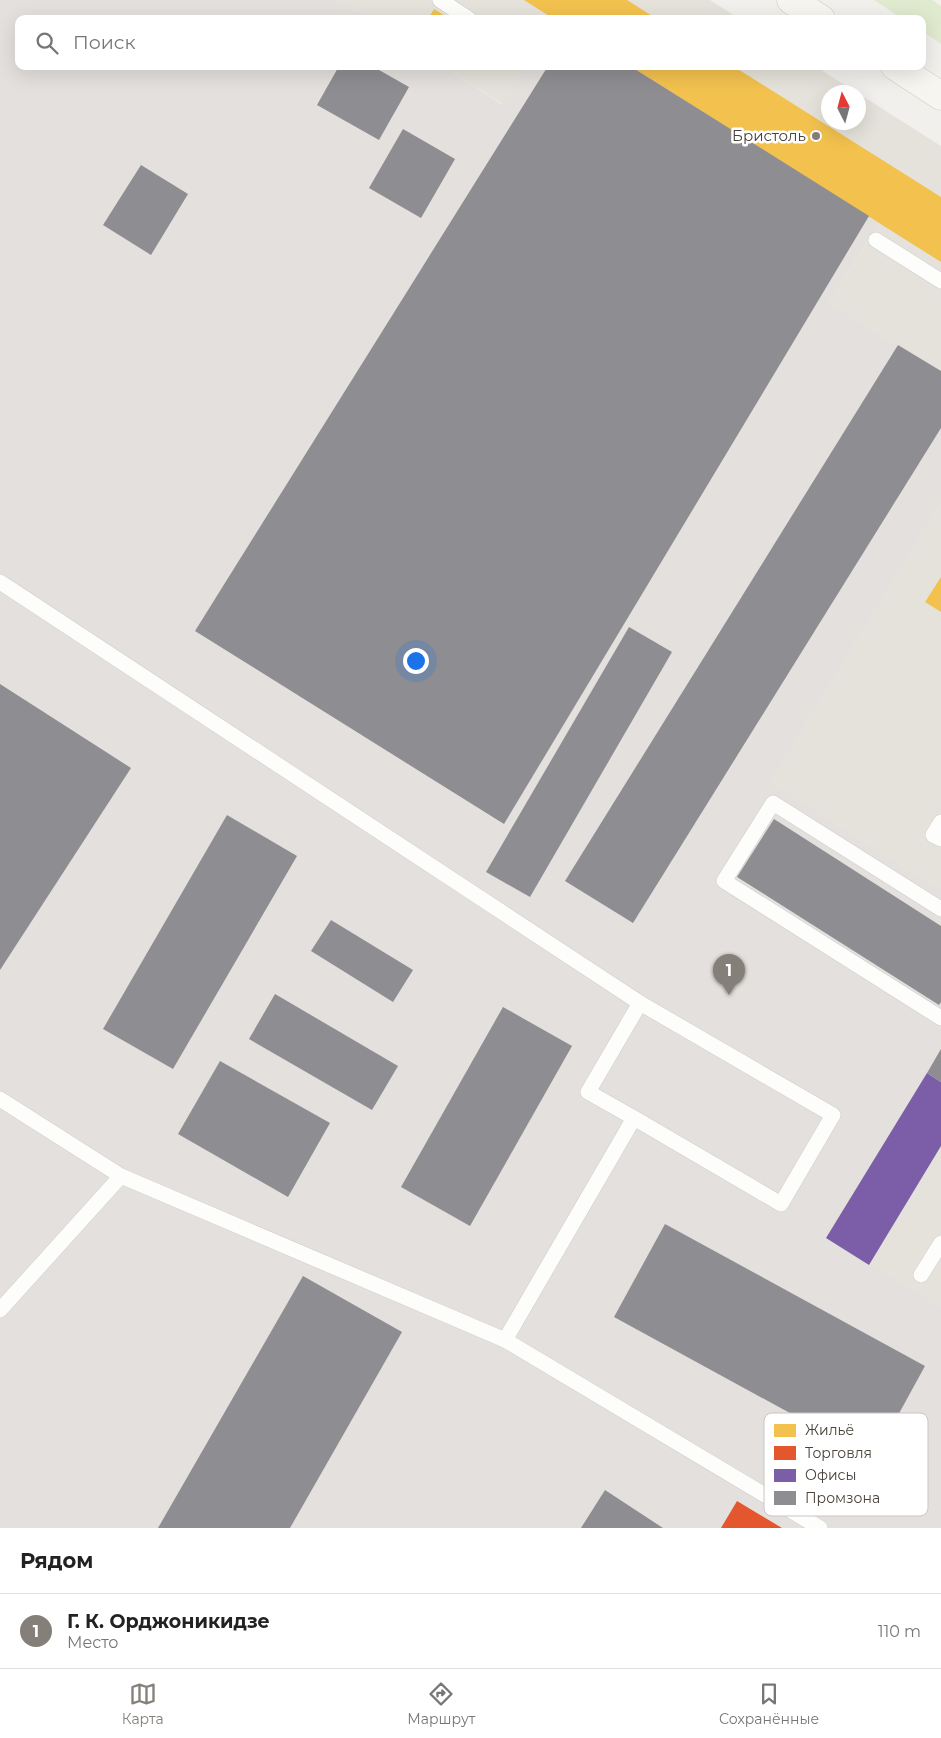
<!DOCTYPE html>
<html lang="ru">
<head>
<meta charset="utf-8">
<style>
  body { margin:0; font-family:Montserrat,sans-serif; background:#f6f6f6; color:#222 }
  .compass { position:absolute; left:821px; top:85px; width:45px; height:45px; border-radius:50%; background:#fff; box-shadow:0 5px 20px #0002; rotate:354deg }
  .you { position:absolute; left:415px; top:660px; width:18px; height:18px; margin:-12px; border:4px solid #fff; border-radius:50%; background:#1a73e8; box-shadow:0 0 0 8px #1a73e833 }
  .badge { display:grid; place-items:center; width:32px; height:32px; border-radius:50%; background:#847f78; color:#fff; font-size:16px; font-weight:700 }
  .pin { position:absolute; translate:-50% -41px; filter:drop-shadow(0 1px 2px #0008) }
  .pin::after { content:''; position:absolute; top:26px; width:18px; height:15px; background:inherit; clip-path:polygon(0 0,100% 0,50% 100%) }
  .list { margin:0; padding:0; list-style:none }
  h2 { display:flex; justify-content:space-between; align-items:center; height:65px; margin:0; padding:0 20px; font-size:21px }
  h2 small { font-size:16px; font-weight:400; color:#767676 }
  .list li { display:grid; grid-template-columns:32px 1fr auto; gap:15px; align-items:center; box-sizing:border-box; height:75px; padding:0 20px; border-top:1px solid #e0e0e0 }
  .list b { display:block; font-size:19px; white-space:nowrap }
  .list p { margin:0; font-size:16px; white-space:nowrap; color:#767676 }
  .list em { font-size:16px; font-style:normal; color:#767676 }
  .icon { flex:none; width:28px; height:28px; fill:none; stroke:currentColor; stroke-width:2; stroke-linecap:round; stroke-linejoin:round }
  .map { position:relative; flex:none; width:941px; height:1528px; overflow:hidden }
  .search { position:absolute; background:#fff; box-shadow:0 5px 20px #0002; left:15px; right:15px; top:15px; height:55px; display:flex; align-items:center; gap:12px; box-sizing:border-box; padding:0 18px; border-radius:10px; color:#767676; font-size:19px }
  .sheet { height:140px; background:#fff }
  nav { display:flex; justify-content:space-around; align-items:center; box-sizing:border-box; height:70px; border-top:1px solid #e0e0e0; background:#fff; font-size:14px; color:#767676 }
  nav a { display:grid; justify-items:center; gap:2px }
  nav .on { color:#847f78 }
  .map>svg:first-child { display:block }
  .residential { fill:#e5e2db }
  .industrial { fill:#e4e0dd }
  .green { fill:#e0eacf }
  .homes { fill:#f2c14e }
  .shops { fill:#e4572e }
  .offices { fill:#7b5ea7 }
  .industry { fill:#8d8d92 }
  .lines { fill:none; stroke-linecap:round; stroke-linejoin:round }
  .service-casing { stroke:#d0cecb; stroke-width:16 }
  .secondary-casing { stroke:#d0cdc4; stroke-width:29 }
  .service { stroke:#fdfdfc; stroke-width:15 }
  .secondary { stroke:#f7f5f0; stroke-width:28 }
  .poi-dot { fill:#847f78; stroke:#fff; stroke-width:2 }
  .labels { text-anchor:middle; stroke-width:5; stroke-linejoin:round; paint-order:stroke }
  .poi-label { font-size:15px; fill:#484239; stroke:#fff; text-anchor:end }
  .key { fill:#fff; stroke:#c8c6c4; stroke-width:1 }
  .key-label { font-size:14px; fill:#484239 }
</style>
</head>
<body>
<div class="map">
<svg width="941" height="1528" viewBox="0 0 941 1528">
  <rect width="100%" height="100%" fill="#f2f0ed"/>
  <g class="residential">
    <polygon points="342,0 710,0 740,19 370,19"/>
    <polygon points="443,66 527,66 502,104"/>
    <polygon points="630,66 815,66 856,92 828,92 828,122 858,122 859,94 941,146 941,371 829,303 879,223"/>
    <polygon points="941,503 941,1082 687,918"/>
    <polygon points="941,1146 941,1306 869,1265"/>
  </g>
  <polygon class="industrial" points="0,0 342,0 370,19 19,19 19,66 443,66 501,104 527,66 630,66 879,223 829,303 941,371 941,503 770,783 941,891 941,1049 927,1073 941,1082 941,1146 869,1264 941,1306 941,1528 0,1528"/>
  <polygon class="green" points="874,0 932,0 941,6 941,44 922,31 922,19 903,19"/>
  <g class="homes">
    <polygon points="524,0 627,0 657,19 554,19"/>
    <polygon points="434,9 450,19 428,19"/>
    <polygon points="630,66 733,66 941,197 941,262"/>
    <polygon points="941,577 941,612 925,602"/>
  </g>
  <polygon class="shops" points="737,1501 782,1528 721,1528"/>
  <polygon class="offices" points="927,1073 941,1082 941,1146 869,1265 826,1238"/>
  <g class="industry">
    <polygon points="339,66 372,66 409,87 379,140 317,105"/>
    <polygon points="548,66 630,66 869,216 504,824 195,631"/>
    <polygon points="403,129 455,159 421,218 369,188"/>
    <polygon points="141,165 188,194 151,255 103,225"/>
    <polygon points="898,345 941,371 941,428 633,923 565,881"/>
    <polygon points="629,627 672,652 530,897 486,872"/>
    <polygon points="0,684 131,768 0,970"/>
    <polygon points="227,815 297,856 173,1069 103,1029"/>
    <polygon points="774,819 941,926 941,1002 939,1005 737,877"/>
    <polygon points="331,920 413,970 393,1002 311,951"/>
    <polygon points="275,994 398,1066 372,1110 249,1039"/>
    <polygon points="503,1007 572,1046 470,1226 401,1187"/>
    <polygon points="941,1049 941,1082 927,1073"/>
    <polygon points="220,1061 330,1123 288,1197 178,1134"/>
    <polygon points="665,1224 925,1366 874,1459 614,1317"/>
    <polygon points="303,1276 402,1332 290,1528 158,1528"/>
    <polygon points="605,1490 663,1528 581,1528"/>
  </g>
  <g class="lines">
    <defs>
      <g id="service">
        <polyline points="440,0 469,19"/>
        <polyline points="876,240 941,281"/>
        <polyline points="0,582 640,1003"/>
        <polyline points="941,822 933,835 941,839"/>
        <polyline points="941,909 773,803 724,881 941,1018"/>
        <polyline points="0,1099 121,1176 0,1310"/>
        <polyline points="121,1176 505,1340 820,1528"/>
        <polyline points="921,1275 941,1243"/>
        <polyline points="505,1340 634,1118 588,1092 640,1003 833,1115 781,1204 634,1118"/>
      </g>
      <g id="secondary">
        <polyline points="791,0 821,19"/>
        <polyline points="895,66 941,96"/>
      </g>
    </defs>
    <use href="#service" class="service-casing"/>
    <use href="#secondary" class="secondary-casing"/>
    <use href="#service" class="service"/>
    <use href="#secondary" class="secondary"/>
  </g>
  <circle class="poi-dot" cx="816" cy="136" r="5"/>
  <g class="labels">
    <g class="poi-label">
      <text x="806" y="141">Бристоль</text>
    </g>
  </g>
  <rect x="764" y="1413" width="164" height="103" rx="8" class="key"/>
  <rect x="774" y="1424" width="22" height="13" fill="#f2c14e"/>
  <rect x="774" y="1446" width="22" height="14" fill="#e4572e"/>
  <rect x="774" y="1469" width="22" height="13" fill="#7b5ea7"/>
  <rect x="774" y="1491" width="22" height="14" fill="#8d8d92"/>
  <g class="key-label">
    <text x="805" y="1435">Жильё</text>
    <text x="805" y="1458">Торговля</text>
    <text x="805" y="1480">Офисы</text>
    <text x="805" y="1503">Промзона</text>
  </g>
</svg>
<svg class="compass" viewBox="-18 -18 36 36"><path d="M0-13l5 13h-10z" fill="#e53935"/><path d="M0 13l5-13h-10z" fill="#767676"/></svg>
<div class="you"></div>
<div class="pin badge" style="left:729px;top:995px">1</div>
<div class="search"><svg class="icon" aria-label="search" viewBox="0 0 24 24"><circle cx="10" cy="10" r="6"/><path d="M15 15l6 6"/></svg>Поиск</div>
</div>
<section class="sheet">
<h2>Рядом<small></small></h2>
<ul class="list">
<li><span class="badge">1</span><div><b>Г. К. Орджоникидзе</b><p>Место</p></div><em>110 m</em></li>
</ul>
</section>
<nav>
<a class="on"><svg class="icon" aria-label="map" viewBox="0 0 24 24"><path d="M3 6l6-2 6 2 6-2v14l-6 2-6-2-6 2zM9 4v14M15 6v14"/></svg>Карта</a>
<a><svg class="icon" aria-label="directions" viewBox="0 0 24 24"><path d="M12 3l9 9-9 9-9-9zM9 14v-3h6M13 9l2 2-2 2"/></svg>Маршрут</a>
<a><svg class="icon" aria-label="saved" viewBox="0 0 24 24"><path d="M7 4h10v16l-5-4-5 4z"/></svg>Сохранённые</a>
</nav>
</body>
</html>
